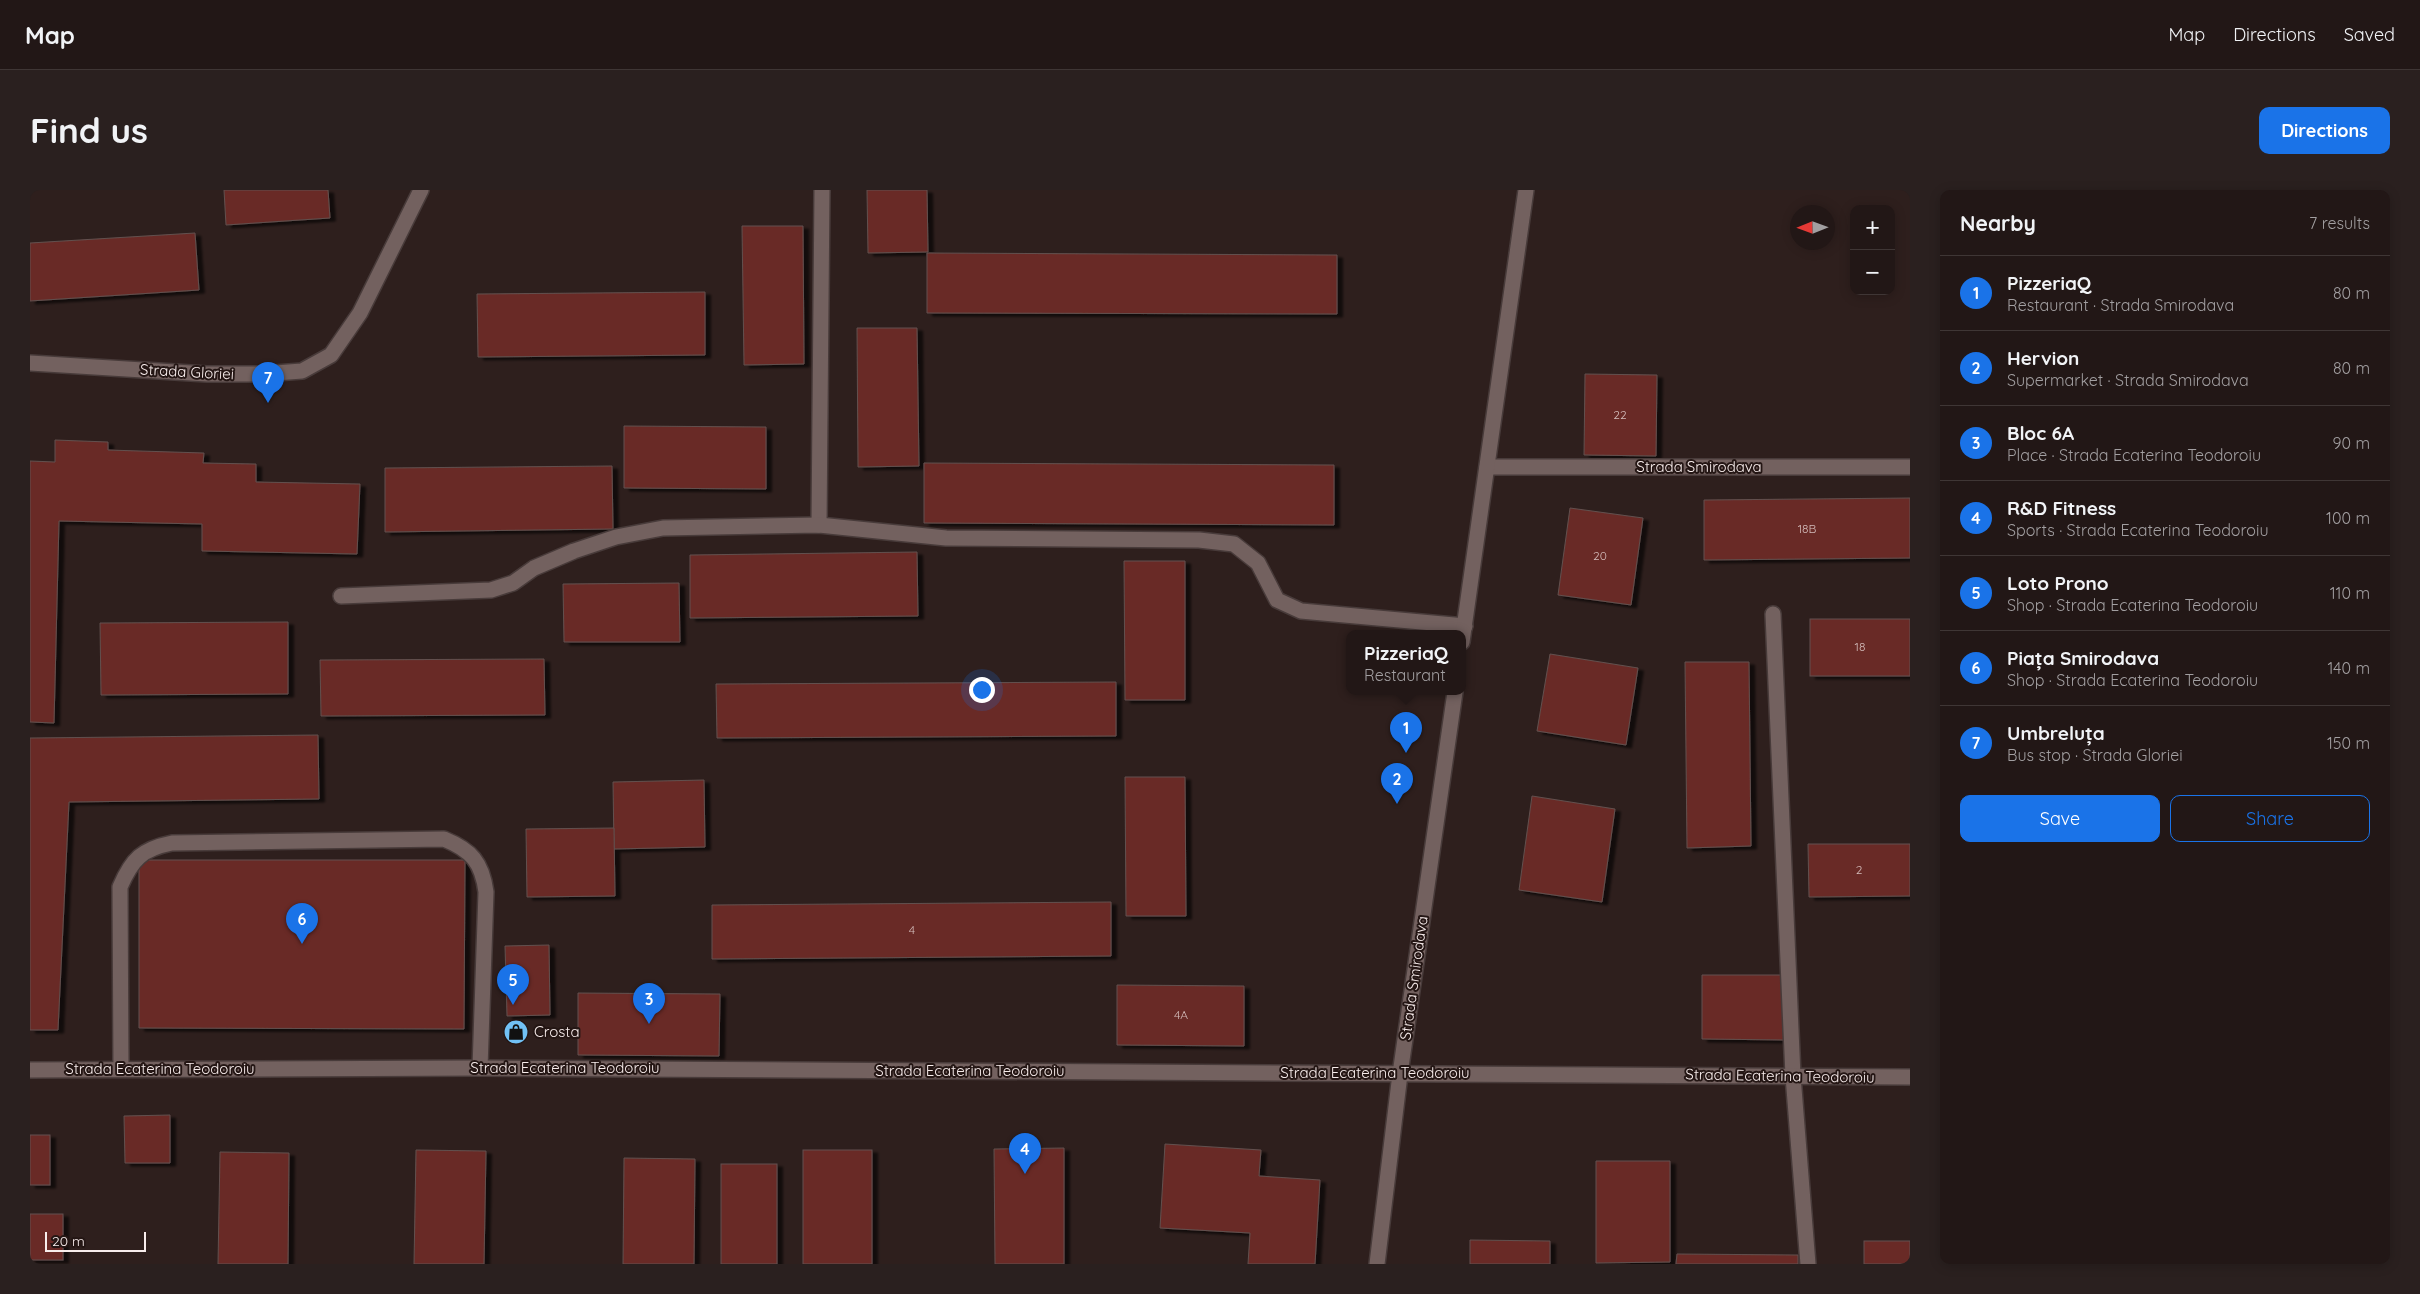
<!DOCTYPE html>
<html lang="en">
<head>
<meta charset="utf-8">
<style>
  body { margin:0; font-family:Quicksand,sans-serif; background:#2a201f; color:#f1f3f6 }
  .controls { position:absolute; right:15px; top:15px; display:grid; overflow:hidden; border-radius:10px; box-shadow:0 2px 12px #0003 }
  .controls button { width:45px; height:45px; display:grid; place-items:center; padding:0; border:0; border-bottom:1px solid #3f3635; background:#221716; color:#f1f3f6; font:25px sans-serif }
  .compass { position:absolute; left:1760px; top:15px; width:45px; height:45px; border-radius:50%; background:#221716; box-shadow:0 2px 12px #0003; rotate:269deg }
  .scale { position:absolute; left:15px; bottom:12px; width:101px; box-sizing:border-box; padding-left:5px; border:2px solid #f8edec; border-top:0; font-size:14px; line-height:18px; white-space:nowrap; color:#f8edec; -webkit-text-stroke:4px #241614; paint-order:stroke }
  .you { position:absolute; left:951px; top:499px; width:18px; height:18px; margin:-12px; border:4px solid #fff; border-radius:50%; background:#1a73e8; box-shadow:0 0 0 8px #1a73e833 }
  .badge { display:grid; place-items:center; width:32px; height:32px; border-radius:50%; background:#1a73e8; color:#fff; font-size:16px; font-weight:700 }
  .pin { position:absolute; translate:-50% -41px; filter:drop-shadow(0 1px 2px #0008) }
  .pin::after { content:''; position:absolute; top:26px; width:18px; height:15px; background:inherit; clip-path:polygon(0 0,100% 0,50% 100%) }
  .popup { position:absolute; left:1316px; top:440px; width:120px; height:65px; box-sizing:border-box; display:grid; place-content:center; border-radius:10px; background:#221716; filter:drop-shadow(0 1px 4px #0005); font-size:16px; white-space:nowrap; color:#a29fa1 }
  .popup b { font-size:19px; color:#f1f3f6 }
  .popup::after { content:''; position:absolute; left:50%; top:100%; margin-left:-10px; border:10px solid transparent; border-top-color:#221716 }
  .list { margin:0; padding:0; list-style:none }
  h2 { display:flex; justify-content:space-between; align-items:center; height:65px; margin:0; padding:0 20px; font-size:21px }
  h2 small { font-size:16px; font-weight:400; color:#a29fa1 }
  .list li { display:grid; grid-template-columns:32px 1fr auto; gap:15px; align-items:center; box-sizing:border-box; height:75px; padding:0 20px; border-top:1px solid #3f3635 }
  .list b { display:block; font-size:19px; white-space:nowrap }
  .list p { margin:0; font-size:16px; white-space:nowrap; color:#a29fa1 }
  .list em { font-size:16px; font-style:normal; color:#a29fa1 }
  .actions { display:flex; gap:10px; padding:15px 20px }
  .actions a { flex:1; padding:11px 0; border:1px solid #1a73e8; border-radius:10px; text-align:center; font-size:18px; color:#1a73e8 }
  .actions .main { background:#1a73e8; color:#fff }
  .map { position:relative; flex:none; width:1880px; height:1074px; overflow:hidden; border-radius:10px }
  header { display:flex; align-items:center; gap:30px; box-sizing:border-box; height:70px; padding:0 25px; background:#221716; border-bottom:1px solid #3f3635 }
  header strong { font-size:24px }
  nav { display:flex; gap:28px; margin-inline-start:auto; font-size:18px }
  .intro { display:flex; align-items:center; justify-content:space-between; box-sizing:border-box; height:120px; padding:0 30px }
  h1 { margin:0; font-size:35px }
  .button { padding:12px 22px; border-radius:10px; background:#1a73e8; color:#fff; font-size:18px; font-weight:700 }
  main { display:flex; gap:30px; padding:0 30px }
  aside { flex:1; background:#221716; border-radius:10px; box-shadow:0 2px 12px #0003 }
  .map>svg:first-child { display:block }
  .building { fill:#692c28; stroke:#62504e; filter:url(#shadow) }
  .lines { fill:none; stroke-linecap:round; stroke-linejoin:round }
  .lane-casing { stroke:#483b3a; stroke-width:18 }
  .street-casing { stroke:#483b3a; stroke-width:18 }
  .lane { stroke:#73615f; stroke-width:15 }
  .street { stroke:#73615f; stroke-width:15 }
  .labels { text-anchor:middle; stroke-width:4; stroke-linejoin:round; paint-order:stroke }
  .number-label { font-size:12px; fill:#d4bdbb }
  .street-label { font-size:15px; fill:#f8edec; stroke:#241614 }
  .poi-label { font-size:15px; fill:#f8edec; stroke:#241614; text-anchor:start }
</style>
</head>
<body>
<header>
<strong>Map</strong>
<nav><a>Map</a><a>Directions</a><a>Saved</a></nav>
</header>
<div class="intro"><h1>Find us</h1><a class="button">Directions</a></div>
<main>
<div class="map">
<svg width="1880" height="1074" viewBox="0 0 1880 1074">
  <defs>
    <filter id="shadow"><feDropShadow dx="5.5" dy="3" stdDeviation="1" flood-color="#0009"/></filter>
  </defs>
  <rect width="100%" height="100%" fill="#2e1f1d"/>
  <g class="building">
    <polygon points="194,0 298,0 300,28 196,35"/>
    <polygon points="837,0 897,0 898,62 838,63"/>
    <polygon points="712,36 773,36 774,174 714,175"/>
    <polygon points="165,43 169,100 0,111 0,53"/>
    <polygon points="897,63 1307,65 1307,124 897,123"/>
    <polygon points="675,102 675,165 448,167 447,104"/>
    <polygon points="827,138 887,138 889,276 828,277"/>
    <polygon points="1555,184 1627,185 1626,266 1554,265"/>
    <polygon points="594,236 736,237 736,299 594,298"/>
    <polygon points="25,250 78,252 78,260 174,263 173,273 226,274 226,292 330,294 327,364 172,361 172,334 29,331 24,533 0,532 0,271 25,272"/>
    <polygon points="894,273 1304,275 1304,335 894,333"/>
    <polygon points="582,276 583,339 355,342 355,278"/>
    <polygon points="1880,308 1880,368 1674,370 1674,310"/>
    <polygon points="1540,318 1613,328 1601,415 1528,405"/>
    <polygon points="887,362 888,426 660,428 660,365"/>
    <polygon points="1094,371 1155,371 1155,510 1095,510"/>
    <polygon points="649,393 650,452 534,452 533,394"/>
    <rect x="1780" y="429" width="100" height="57"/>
    <polygon points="258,432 258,504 71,505 70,433"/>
    <polygon points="1520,464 1608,478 1596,555 1507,541"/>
    <polygon points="514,469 515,525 291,526 290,470"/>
    <polygon points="1655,472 1719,472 1721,656 1657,658"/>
    <polygon points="1086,492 1086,546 687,548 686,494"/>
    <polygon points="288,545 289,609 39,612 28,840 0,840 0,548"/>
    <polygon points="1095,587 1155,587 1156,726 1096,726"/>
    <polygon points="674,590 675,657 584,659 583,592"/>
    <polygon points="1502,606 1585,619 1572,712 1489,700"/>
    <polygon points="584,638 585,706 497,707 496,639"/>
    <polygon points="1778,654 1880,654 1880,706 1779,707"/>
    <polygon points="109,670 435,670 434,839 109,838"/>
    <polygon points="1081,712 1081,766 682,769 682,715"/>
    <polygon points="519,755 520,825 477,826 475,756"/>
    <polygon points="1672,785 1755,785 1755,850 1672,849"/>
    <polygon points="1087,795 1214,796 1214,856 1087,855"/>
    <polygon points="548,803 690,804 689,866 548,865"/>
    <polygon points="140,925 140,973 95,973 94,926"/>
    <rect x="0" y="945" width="20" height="50"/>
    <polygon points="1135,954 1231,960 1229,986 1290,990 1285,1074 1218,1074 1220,1043 1130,1038"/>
    <polygon points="1034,958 1034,1074 965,1074 964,959"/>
    <polygon points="386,960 456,961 454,1074 384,1074"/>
    <rect x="773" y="960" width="69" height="114"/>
    <polygon points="190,962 259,963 258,1074 188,1074"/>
    <polygon points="594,968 665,969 664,1074 593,1074"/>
    <polygon points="1566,971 1640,971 1640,1072 1566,1073"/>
    <rect x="691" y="974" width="56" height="100"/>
    <rect x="0" y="1024" width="33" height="46"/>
    <polygon points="1440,1050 1520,1051 1520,1074 1440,1074"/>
    <rect x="1834" y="1051" width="46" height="23"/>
    <polygon points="1647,1064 1768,1065 1768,1074 1646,1074"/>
  </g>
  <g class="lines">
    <defs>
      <g id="lane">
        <polyline points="789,335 792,0"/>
        <polyline points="311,406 461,400 483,393 504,378 544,361 586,347 633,338 789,335 916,348 1169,350 1204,354 1228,373 1247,410 1271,421 1435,436"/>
        <polyline points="1743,424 1763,886 1778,1074"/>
        <path d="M91,879L90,697C102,669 112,659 142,653L414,649C441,660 452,672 456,702L450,878"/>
      </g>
      <g id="street">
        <polyline points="0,173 177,184 232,184 272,181 301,165 330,123 391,0"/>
        <polyline points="1457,277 1880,277"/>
        <polyline points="1432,452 1496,0"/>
        <polyline points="0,880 450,878 1880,887"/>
        <polyline points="1347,1074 1370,884 1425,502"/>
      </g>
    </defs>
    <use href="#lane" class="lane-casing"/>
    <use href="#street" class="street-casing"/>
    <use href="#lane" class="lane"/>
    <use href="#street" class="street"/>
  </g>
  <defs>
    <symbol id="shop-disc" viewBox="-11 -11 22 22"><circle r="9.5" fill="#71c1f5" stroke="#241614"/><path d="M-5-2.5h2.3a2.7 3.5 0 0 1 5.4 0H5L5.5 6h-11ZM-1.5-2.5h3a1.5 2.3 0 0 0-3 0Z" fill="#111"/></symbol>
  </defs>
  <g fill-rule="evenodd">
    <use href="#shop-disc" x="472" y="828" width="28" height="28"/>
  </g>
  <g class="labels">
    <g class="number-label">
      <text x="1590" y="229">22</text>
      <text x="1777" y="343">18B</text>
      <text x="1570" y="370">20</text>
      <text x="1830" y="461">18</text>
      <text x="1829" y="684">2</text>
      <text x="882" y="744">4</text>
      <text x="1151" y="829">4A</text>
    </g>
    <g class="street-label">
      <text transform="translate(157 182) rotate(3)" y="5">Strada Gloriei</text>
      <text x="1669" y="282">Strada Smirodava</text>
      <text transform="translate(1384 788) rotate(-82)" y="5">Strada Smirodava</text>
      <text x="535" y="883">Strada Ecaterina Teodoroiu</text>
      <text x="130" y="884">Strada Ecaterina Teodoroiu</text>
      <text x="940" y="886">Strada Ecaterina Teodoroiu</text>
      <text x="1345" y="888">Strada Ecaterina Teodoroiu</text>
      <text transform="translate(1750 886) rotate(1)" y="5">Strada Ecaterina Teodoroiu</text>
    </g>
    <g class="poi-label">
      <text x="504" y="847">Crosta</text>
    </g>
  </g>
</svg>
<div class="controls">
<button>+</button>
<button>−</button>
</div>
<svg class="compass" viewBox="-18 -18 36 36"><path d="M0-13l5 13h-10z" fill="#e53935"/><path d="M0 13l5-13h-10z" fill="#a29fa1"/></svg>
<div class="scale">20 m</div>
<div class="you"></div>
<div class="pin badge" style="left:1376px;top:563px">1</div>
<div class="popup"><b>PizzeriaQ</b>Restaurant</div>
<div class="pin badge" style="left:1367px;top:614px">2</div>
<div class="pin badge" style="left:619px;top:834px">3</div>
<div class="pin badge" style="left:995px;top:984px">4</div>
<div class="pin badge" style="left:483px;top:815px">5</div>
<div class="pin badge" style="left:272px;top:754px">6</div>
<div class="pin badge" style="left:238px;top:213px">7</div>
</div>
<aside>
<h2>Nearby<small>7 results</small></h2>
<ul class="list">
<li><span class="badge">1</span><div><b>PizzeriaQ</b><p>Restaurant · Strada Smirodava</p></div><em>80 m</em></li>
<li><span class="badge">2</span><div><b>Hervion</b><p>Supermarket · Strada Smirodava</p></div><em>80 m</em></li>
<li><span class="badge">3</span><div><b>Bloc 6A</b><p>Place · Strada Ecaterina Teodoroiu</p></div><em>90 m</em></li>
<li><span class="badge">4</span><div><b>R&amp;D Fitness</b><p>Sports · Strada Ecaterina Teodoroiu</p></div><em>100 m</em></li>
<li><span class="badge">5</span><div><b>Loto Prono</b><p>Shop · Strada Ecaterina Teodoroiu</p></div><em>110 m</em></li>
<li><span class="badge">6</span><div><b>Piața Smirodava</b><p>Shop · Strada Ecaterina Teodoroiu</p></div><em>140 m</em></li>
<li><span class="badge">7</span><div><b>Umbreluța</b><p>Bus stop · Strada Gloriei</p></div><em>150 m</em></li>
</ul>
<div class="actions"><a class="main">Save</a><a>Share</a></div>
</aside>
</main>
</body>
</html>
